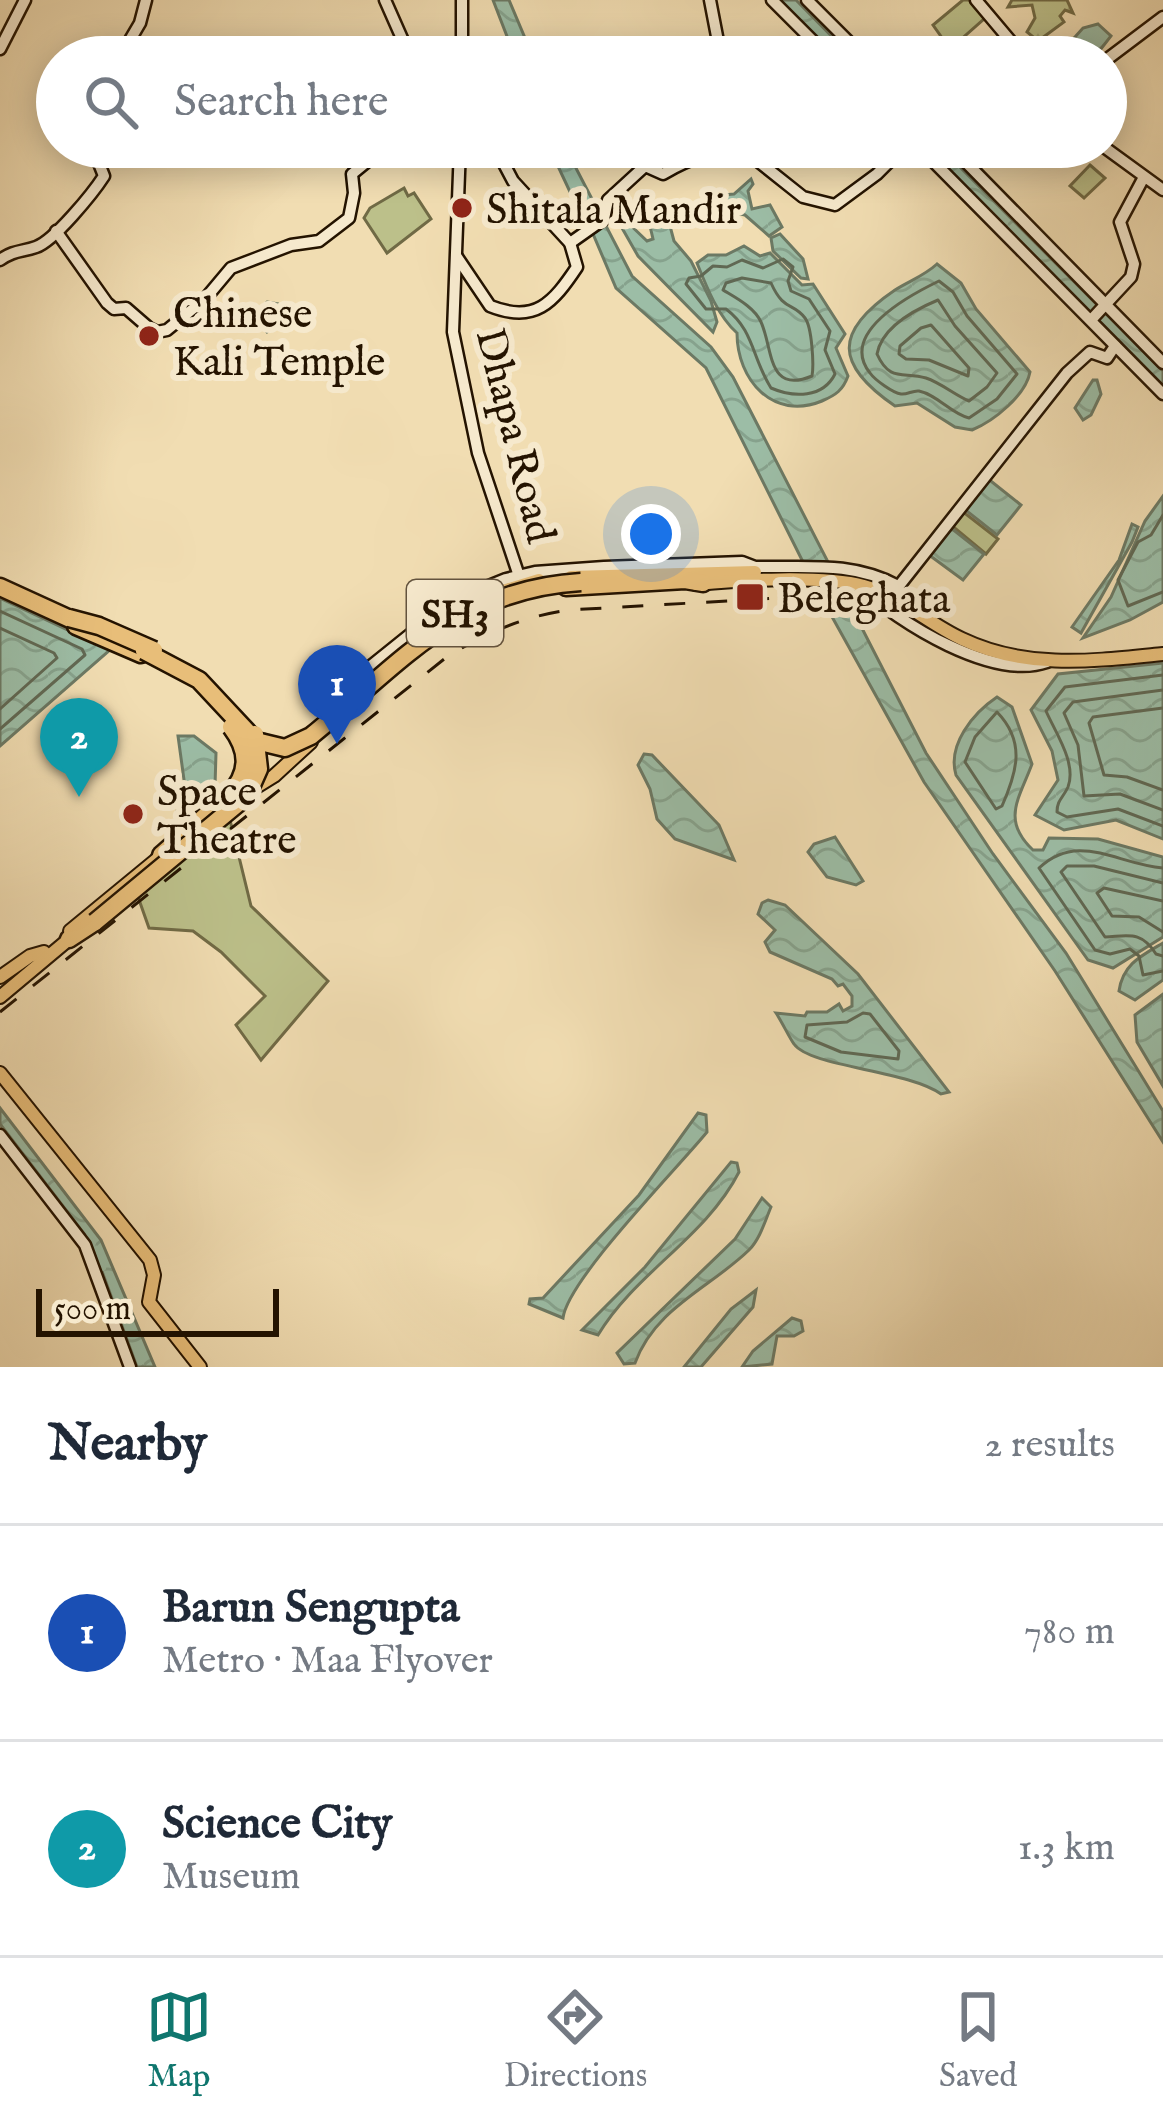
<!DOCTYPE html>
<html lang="en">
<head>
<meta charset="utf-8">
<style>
  body { margin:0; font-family:"IM FELL English",serif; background:#f6f6f7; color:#1f2937 }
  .scale { position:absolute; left:36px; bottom:30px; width:243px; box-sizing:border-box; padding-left:12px; border:6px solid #241300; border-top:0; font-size:33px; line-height:42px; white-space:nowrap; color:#241300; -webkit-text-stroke:9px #f6e9cd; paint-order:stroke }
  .you { position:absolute; left:651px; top:534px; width:42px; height:42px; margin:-30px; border:9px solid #fff; border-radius:50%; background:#1a73e8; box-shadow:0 0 0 18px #1a73e833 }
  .badge { display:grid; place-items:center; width:78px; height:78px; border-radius:50%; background:#0f766e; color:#fff; font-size:39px; font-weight:700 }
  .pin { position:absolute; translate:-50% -99px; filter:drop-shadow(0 3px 6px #0008) }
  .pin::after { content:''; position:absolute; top:63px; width:42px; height:36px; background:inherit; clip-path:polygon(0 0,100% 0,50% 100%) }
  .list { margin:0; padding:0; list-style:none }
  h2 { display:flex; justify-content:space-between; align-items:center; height:156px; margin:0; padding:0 48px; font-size:51px }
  h2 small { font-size:39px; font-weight:400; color:#747a83 }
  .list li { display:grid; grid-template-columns:78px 1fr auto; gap:36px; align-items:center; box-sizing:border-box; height:216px; padding:0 48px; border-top:3px solid #e0e1e3 }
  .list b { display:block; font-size:45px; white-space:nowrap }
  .list p { margin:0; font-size:39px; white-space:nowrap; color:#747a83 }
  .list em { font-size:39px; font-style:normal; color:#747a83 }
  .icon { flex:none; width:66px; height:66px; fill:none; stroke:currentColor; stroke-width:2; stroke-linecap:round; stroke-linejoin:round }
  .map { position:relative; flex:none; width:1163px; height:1367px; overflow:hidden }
  .search { position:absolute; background:#fff; box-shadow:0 6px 30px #0003; left:36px; right:36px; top:36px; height:132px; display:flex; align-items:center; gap:30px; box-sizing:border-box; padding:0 42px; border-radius:66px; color:#747a83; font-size:45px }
  .sheet { height:588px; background:#fff }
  nav { display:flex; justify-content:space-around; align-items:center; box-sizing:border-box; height:168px; border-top:3px solid #e0e1e3; background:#fff; font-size:33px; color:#747a83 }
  nav a { display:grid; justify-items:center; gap:6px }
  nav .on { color:#0f766e }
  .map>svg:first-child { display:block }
  .green { fill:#bcc08a; stroke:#706a45; stroke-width:3 }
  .forest { fill:url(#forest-firs); stroke:#706a45; stroke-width:3 }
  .water { fill:url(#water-waves); stroke:#6c7964; stroke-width:3 }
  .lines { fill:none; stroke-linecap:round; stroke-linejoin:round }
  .shore { stroke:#606853; stroke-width:3 }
  .canal { stroke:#9cbda6; stroke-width:6 }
  .secondary-casing { stroke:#241300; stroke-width:15 }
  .primary-casing { stroke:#241300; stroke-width:16 }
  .highway-casing { stroke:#241300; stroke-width:21 }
  .secondary { stroke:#f6e9cd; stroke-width:10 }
  .primary { stroke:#e8be79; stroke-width:12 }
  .highway { stroke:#e8be79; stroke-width:16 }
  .rail { stroke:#241300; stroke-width:3; stroke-dasharray:21 21; stroke-linecap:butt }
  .highway-bridge-casing { stroke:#241300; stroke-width:21; stroke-linecap:butt }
  .highway-bridge { stroke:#e8be79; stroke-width:16 }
  .poi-dot { fill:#8f2418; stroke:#f6e9cd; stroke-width:4.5 }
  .labels { text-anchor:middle; stroke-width:12; stroke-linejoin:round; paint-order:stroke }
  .shield { fill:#f6e9cd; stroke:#63533e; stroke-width:3 }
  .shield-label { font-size:39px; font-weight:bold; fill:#241300 }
  .poi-label { font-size:42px; fill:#241300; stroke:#f6e9cd; text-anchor:start }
  .street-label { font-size:42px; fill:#241300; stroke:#f6e9cd }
</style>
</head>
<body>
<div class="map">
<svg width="1163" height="1367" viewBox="0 0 1163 1367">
  <defs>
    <pattern id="forest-firs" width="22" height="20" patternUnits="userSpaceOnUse" patternTransform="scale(3)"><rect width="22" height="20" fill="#bcc08a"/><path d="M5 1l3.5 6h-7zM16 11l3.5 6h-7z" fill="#a1a475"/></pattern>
    <pattern id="water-waves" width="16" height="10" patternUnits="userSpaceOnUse" patternTransform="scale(3)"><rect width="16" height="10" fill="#9cbda6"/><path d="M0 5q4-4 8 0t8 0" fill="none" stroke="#86a28d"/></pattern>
  </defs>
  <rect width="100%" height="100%" fill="#f1ddb2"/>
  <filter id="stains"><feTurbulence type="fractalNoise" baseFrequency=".00167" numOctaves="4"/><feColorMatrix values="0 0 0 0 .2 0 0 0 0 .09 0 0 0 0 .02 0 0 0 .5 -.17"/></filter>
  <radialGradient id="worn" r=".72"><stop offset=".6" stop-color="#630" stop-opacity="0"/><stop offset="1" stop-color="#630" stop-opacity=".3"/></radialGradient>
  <g class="green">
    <polygon points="963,0 969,0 985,18 950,49 933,25"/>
    <polygon points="1090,165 1105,178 1084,198 1070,186"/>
    <polygon points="404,188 408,196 414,193 431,219 387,253 364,218 370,208"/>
    <polygon points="962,511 998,539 986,554 951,525"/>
    <polygon points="230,820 251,906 328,981 261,1060 236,1025 265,996 221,952 193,931 149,928 137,894"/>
  </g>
  <polygon class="forest" points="1012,0 1067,0 1073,13 1065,10 1060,16 1064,22 1038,41 1027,32 1035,18 1032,5 1008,7"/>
  <g class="water">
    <polygon points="493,0 509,0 533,57 515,57"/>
    <polygon points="778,0 796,0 852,57 834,57"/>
    <polygon points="1098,24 1111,36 1097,54 1057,57 1083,28"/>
    <polygon points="549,147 565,147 632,276 711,347 733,377 926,753 993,854 1066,953 1163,1111 1163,1142 1055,971 924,782 816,588 706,368 616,288 582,208 578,209"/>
    <polygon points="923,147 940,147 1163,371 1163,390"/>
    <polygon points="751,179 753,184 748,191 752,209 770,205 782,227 769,236 745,215 730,212 722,195 734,194"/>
    <polygon points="656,207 666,211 674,241 691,261 711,301 717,322 713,332 638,256 618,221 622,217 647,241 653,239 647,213"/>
    <polygon points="780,234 803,259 808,279 801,278 773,251 771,238"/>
    <path d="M744,246L760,256L770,253L802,285L813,284L845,334L836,348L848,376C843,390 836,395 822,401C773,421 737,380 737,333C718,316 707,288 697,263L708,255H726Z"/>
    <path d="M937,264L961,283L976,309L1030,372C1026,395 994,421 972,430L955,427L917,403L895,406C835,365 833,332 895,290C909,281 924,276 937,264Z"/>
    <polygon points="267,302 278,304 288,316 267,332 253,315"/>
    <polygon points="1093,380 1097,380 1101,394 1091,415 1083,420 1075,408"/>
    <polygon points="987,478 1021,505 997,535 963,508"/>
    <polygon points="1163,496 1163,602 1130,620 1083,638 1111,597 1145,521"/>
    <polygon points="1132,524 1138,527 1132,542 1081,633 1072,627 1119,560"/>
    <polygon points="951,528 984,554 963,580 929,555"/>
    <polygon points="0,598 110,650 0,746"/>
    <polygon points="1163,663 1163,839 1116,820 1064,830 1035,815 1058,780 1052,751 1031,710 1058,674"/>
    <path d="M997,697L1012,707L1032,764C1019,799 1001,820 1033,850H1043L1049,838L1098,839L1163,857V937L1113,968L1088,960L956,775C947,745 973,713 997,697Z"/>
    <polygon points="178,736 194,736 216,753 215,786 181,815 177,811 185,787"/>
    <polygon points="644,754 652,755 719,825 734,860 675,839 657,819 650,789 638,765"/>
    <polygon points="835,837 863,881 856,885 827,877 808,852 814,844"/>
    <path d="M768,900L785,905L858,974L949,1092L941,1094C907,1070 810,1067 794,1044C790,1039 782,1022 776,1013L805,1016L807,1012H827L839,1004L843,1011L852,1006V996L843,984L838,986L832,979L770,952L765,942L775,930L758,914L762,903Z"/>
    <path d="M1163,943V980L1135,1000L1119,991C1123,964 1141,956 1163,943Z"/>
    <polygon points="1163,994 1163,1086 1137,1042 1135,1015"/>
    <polygon points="0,1108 101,1240 155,1367 137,1367 92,1244 0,1124"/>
    <path d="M698,1113L706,1115L707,1132C677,1169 568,1279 563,1318L529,1304L530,1299L543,1298L639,1195Z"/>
    <path d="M731,1162L737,1163L739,1172C706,1237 635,1273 598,1335L582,1330L645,1267Z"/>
    <path d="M762,1198L771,1207C765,1221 760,1239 749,1250C710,1288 655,1308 635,1363L624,1364L617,1353L735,1239Z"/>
    <polygon points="756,1290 753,1307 701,1367 684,1367 731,1309"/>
    <polygon points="792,1318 801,1321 803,1331 794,1336 777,1336 772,1364 742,1367 753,1351"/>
  </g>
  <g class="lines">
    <g class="shore">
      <path d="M783,259L793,267L788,281L791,291L809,299L830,331L825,350L835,374C823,398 794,398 771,388C752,358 754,330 726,309H706L686,284L689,278L701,276L713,266L727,267L742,260L763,268Z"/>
      <path d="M742,278L771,283C784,312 793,302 805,318C812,327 814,365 812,376C767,395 773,348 761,322C754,307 736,298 723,290L726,283Z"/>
      <path d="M939,281L953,292L967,316L1017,374L997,399L969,418C951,414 938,395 919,391C913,390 907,395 901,394C893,393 875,380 870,373C838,333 910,295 939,281Z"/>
      <path d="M938,300L955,326L997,373L987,387L969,401C955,395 941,383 926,378C904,371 890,383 877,354C882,327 914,310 938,300Z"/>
      <polygon points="931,325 969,368 968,376 929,360 906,359 899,354 900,346 921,328"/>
      <polyline points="1163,515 1151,535 1138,542 1118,580 1128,606 1163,592"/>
      <polyline points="0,611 82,649 85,655 0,729"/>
      <polyline points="0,628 54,653 57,658 0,709"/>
      <path d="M1163,675L1065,687L1046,711C1055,732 1077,763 1068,787C1063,798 1057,800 1057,812L1067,817L1118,809L1163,826"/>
      <polyline points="1163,690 1073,702 1064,713 1078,745 1084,796 1120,794 1163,810"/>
      <polyline points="1163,708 1093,717 1089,723 1104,775 1127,777 1163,790"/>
      <path d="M997,712C1026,742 1017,772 1002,806L996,809L965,762L975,737Z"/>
      <path d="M1163,868C1116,864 1078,831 1039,868L1095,950L1110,954L1130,949L1139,956L1143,975L1163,971"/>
      <path d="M1163,883L1094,866H1067L1061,872L1105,937C1128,936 1141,930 1156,954L1163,956"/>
      <polyline points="1163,901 1104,888 1097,893 1112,916 1139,917 1163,932"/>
      <polygon points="863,1013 870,1014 899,1051 898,1059 841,1052 805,1037 807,1025 847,1022"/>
    </g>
    <polyline class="canal" points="88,1237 103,1268"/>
    <defs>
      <g id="secondary">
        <polyline points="385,0 404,43 416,57"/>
        <polyline points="462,0 462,57"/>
        <polyline points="710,0 721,57"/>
        <polyline points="772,0 829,57"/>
        <polyline points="807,0 864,57"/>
        <polyline points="976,0 1024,57"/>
        <polyline points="0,49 25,0"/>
        <polyline points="120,57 140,23 146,0"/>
        <polyline points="1106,60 1163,17"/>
        <polyline points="460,147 453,332 478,453 520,579"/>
        <polyline points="750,147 754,158 803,197 835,205 877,174 904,147"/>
        <polyline points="919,147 1163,394"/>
        <polyline points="951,147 1163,363"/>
        <polyline points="1104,147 1163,190"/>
        <polyline points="56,231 107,303 114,309 126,308 149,328 157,332 167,330 205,299 231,268 291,245 319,241 349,218 354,193 352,174 385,147"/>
        <path d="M570,243L604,219L608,200L645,166L663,174C704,150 710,156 754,158"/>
        <path d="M457,257L490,306C535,324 553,303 577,267L570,243L513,181L495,147"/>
        <path d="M0,260C14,250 22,252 36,247C54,241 93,193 104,176L96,156L102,147"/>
        <polyline points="1091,320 1131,277 1134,264 1120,222 1144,177"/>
        <path d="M861,587C899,623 993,681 1047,662"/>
        <polyline points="895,591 1067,373 1090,352 1107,358 1115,346"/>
        <path d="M331,715L336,694L423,624L469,594L506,579L535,572L604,567L742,562L755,567C805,568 852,561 898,586"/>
        <polyline points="0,1135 85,1245 130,1367"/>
      </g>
      <g id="primary">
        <polyline points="571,577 755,572"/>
        <path d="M696,584C740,580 822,575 864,586C898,595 929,624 962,639C1027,670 1093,661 1163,654"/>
        <polyline points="490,595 539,580"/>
        <polyline points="253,789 274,776 311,742"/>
        <polyline points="70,931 166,852"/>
        <polyline points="0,977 30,956 44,952"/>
        <polyline points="0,997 74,935"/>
        <polyline points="0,1073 150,1260 154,1275 149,1302 200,1367"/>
      </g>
      <g id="highway">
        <polyline points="0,587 81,624"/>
        <polyline points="566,587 685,580 703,583"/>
        <polyline points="76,626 141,654"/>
        <polyline points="161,855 229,795"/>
        <polyline points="69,939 95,922"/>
      </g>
    </defs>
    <use href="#secondary" class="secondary-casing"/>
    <use href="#primary" class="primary-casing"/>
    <use href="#highway" class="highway-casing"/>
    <use href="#secondary" class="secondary"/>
    <use href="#primary" class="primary"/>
    <use href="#highway" class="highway"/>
    <path class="rail" d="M0,1012L448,656C487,633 524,616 569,610L797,597"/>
    <defs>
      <g id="highway-bridge">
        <polyline points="69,618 99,626 154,650"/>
        <path d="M144,651L199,680L256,741L285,748L311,736C401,663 458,589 581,582"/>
        <path d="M229,795C250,772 249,751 231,727"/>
        <polyline points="95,922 247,796 259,769 255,734"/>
      </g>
    </defs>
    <use href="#highway-bridge" class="highway-bridge-casing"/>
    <use href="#highway-bridge" class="highway-bridge"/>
  </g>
  <g class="poi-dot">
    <circle cx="462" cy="208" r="12"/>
    <circle cx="149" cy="336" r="12"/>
    <rect x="735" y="582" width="30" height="30" rx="6"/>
    <circle cx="133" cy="814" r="12"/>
  </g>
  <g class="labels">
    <rect class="shield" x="407" y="580" width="96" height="66" rx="9"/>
    <g class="shield-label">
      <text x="455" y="627">SH3</text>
    </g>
    <g class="poi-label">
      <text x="486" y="223">Shitala Mandir</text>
      <text x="173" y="327">Chinese<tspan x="173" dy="48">Kali Temple</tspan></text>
      <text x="777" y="612">Beleghata</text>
      <text x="157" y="805">Space<tspan x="157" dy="48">Theatre</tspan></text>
    </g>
    <g class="street-label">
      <text transform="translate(517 435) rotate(76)" y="15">Dhapa Road</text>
    </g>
  </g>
  <rect width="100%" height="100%" filter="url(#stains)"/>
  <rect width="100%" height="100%" fill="url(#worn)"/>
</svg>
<div class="scale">500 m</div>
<div class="you"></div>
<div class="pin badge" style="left:337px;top:744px;background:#1a4fb4">1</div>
<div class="pin badge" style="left:79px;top:797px;background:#0f9aa8">2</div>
<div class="search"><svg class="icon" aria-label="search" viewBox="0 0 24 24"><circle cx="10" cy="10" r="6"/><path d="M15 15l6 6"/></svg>Search here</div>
</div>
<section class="sheet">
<h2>Nearby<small>2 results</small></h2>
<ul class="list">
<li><span class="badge" style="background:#1a4fb4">1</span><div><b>Barun Sengupta</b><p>Metro · Maa Flyover</p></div><em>780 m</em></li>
<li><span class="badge" style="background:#0f9aa8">2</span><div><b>Science City</b><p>Museum</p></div><em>1.3 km</em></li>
</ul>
</section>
<nav>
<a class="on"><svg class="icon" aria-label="map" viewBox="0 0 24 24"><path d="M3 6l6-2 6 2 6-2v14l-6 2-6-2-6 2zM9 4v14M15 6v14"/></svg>Map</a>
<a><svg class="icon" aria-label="directions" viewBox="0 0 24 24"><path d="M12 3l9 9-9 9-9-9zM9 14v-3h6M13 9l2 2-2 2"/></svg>Directions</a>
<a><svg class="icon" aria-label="saved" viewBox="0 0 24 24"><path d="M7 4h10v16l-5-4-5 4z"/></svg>Saved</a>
</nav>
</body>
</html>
